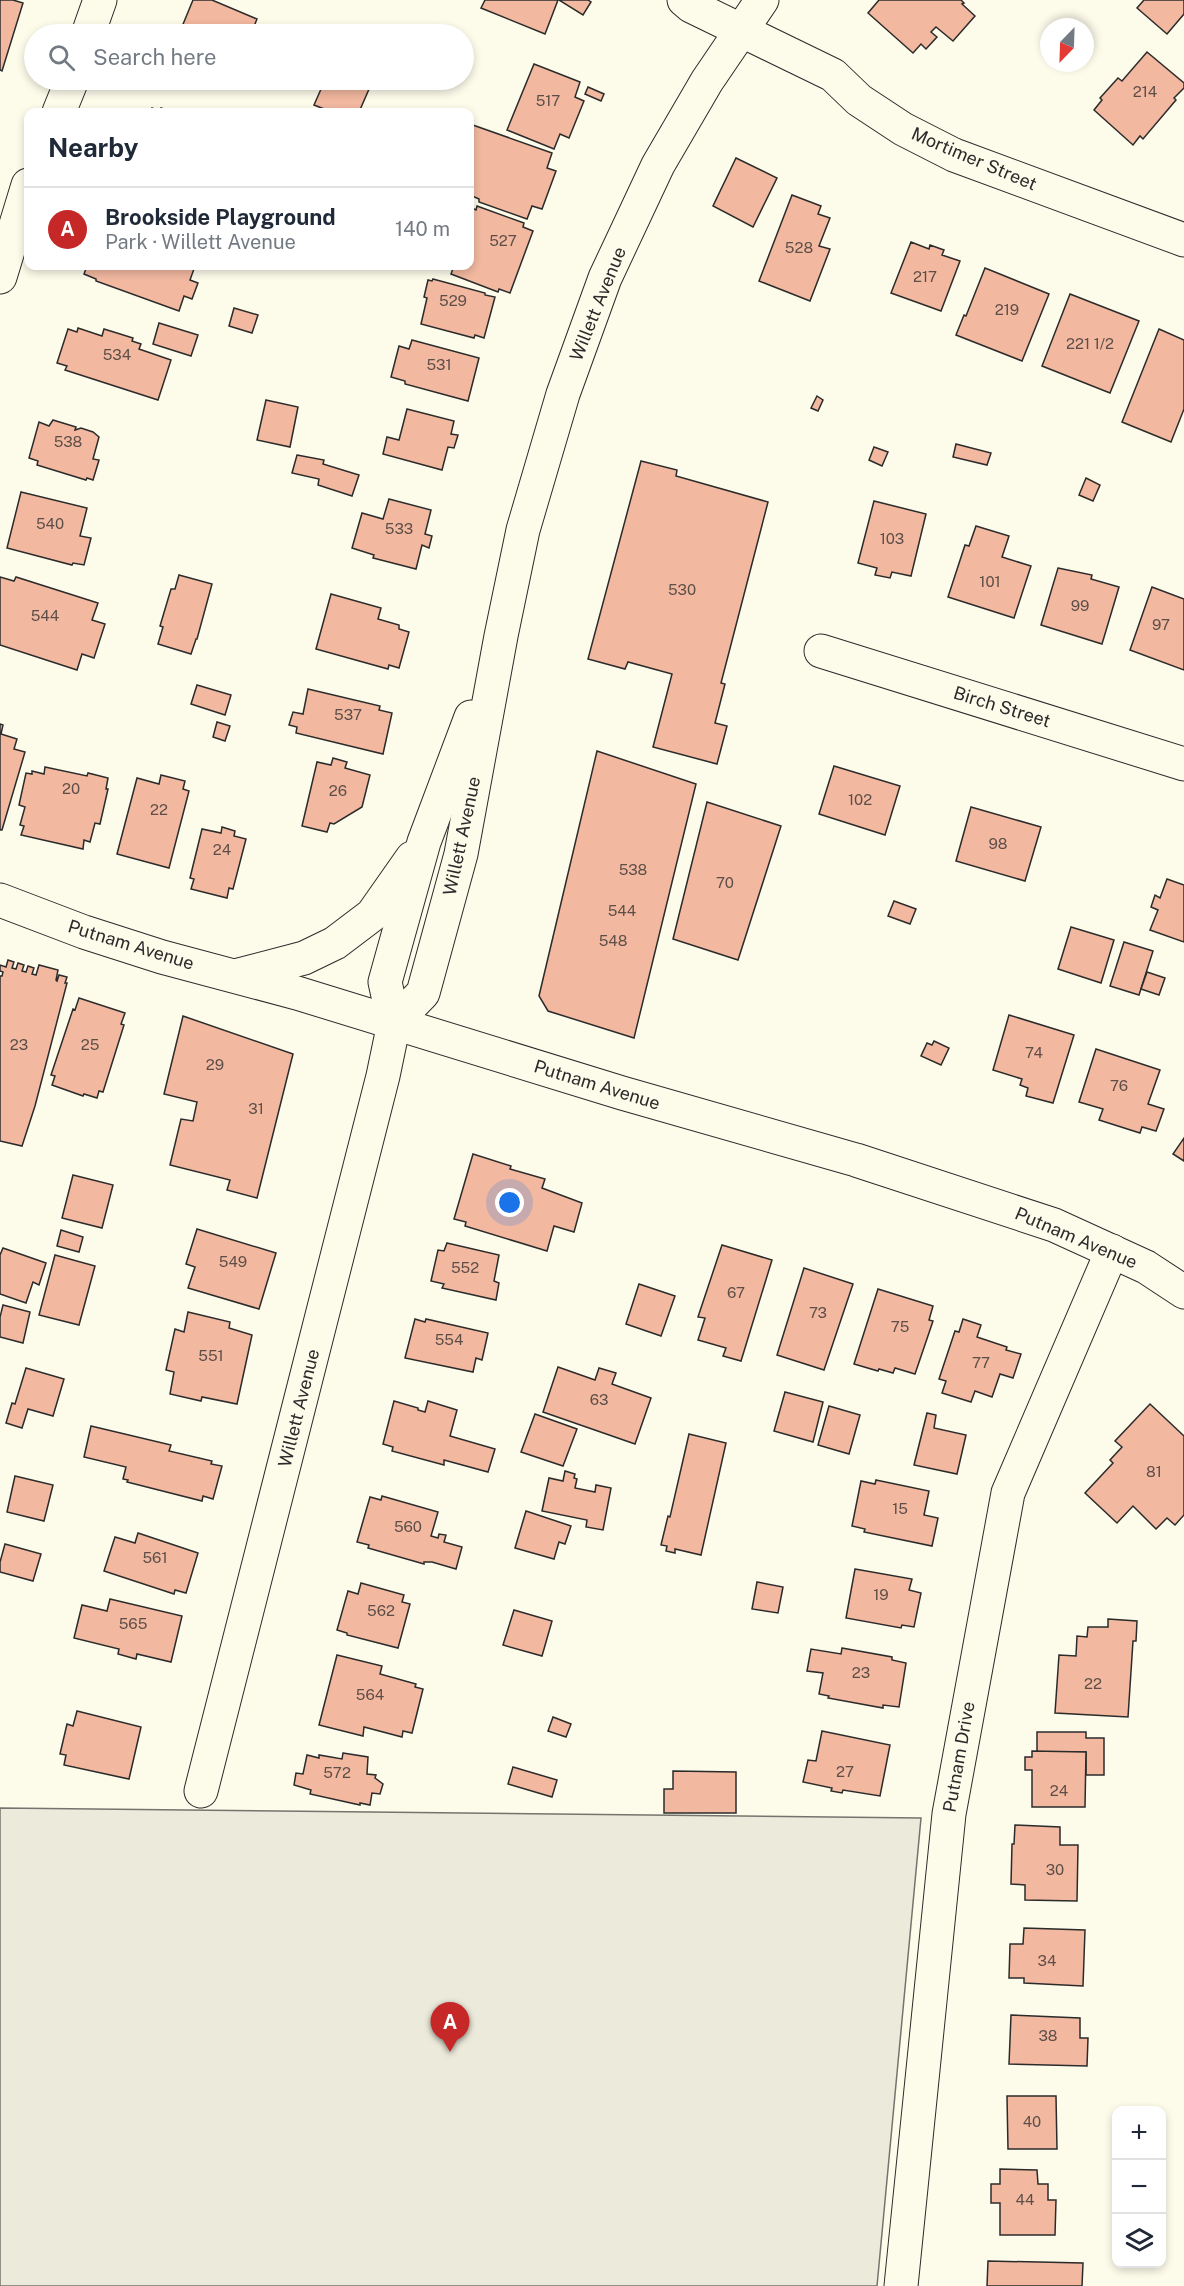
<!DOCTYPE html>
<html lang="en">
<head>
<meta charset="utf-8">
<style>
  body { margin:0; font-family:"Public Sans",sans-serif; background:#f6f6f7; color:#1f2937 }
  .controls { position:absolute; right:18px; bottom:18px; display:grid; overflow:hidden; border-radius:12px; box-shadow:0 3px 9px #0003 }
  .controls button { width:54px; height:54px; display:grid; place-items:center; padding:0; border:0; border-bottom:2px solid #e0e1e3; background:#fff; color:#1f2937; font:30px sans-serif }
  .compass { position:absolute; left:1040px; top:18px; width:54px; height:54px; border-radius:50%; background:#fff; box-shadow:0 3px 9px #0003; rotate:203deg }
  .you { position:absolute; left:510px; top:1203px; width:21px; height:21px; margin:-15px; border:4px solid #fff; border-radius:50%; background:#1a73e8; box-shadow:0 0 0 9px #1a73e833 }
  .badge { display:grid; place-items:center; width:39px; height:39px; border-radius:50%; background:#c62828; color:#fff; font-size:20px; font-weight:700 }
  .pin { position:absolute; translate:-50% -50px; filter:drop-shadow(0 2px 3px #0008) }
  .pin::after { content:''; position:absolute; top:32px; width:21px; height:18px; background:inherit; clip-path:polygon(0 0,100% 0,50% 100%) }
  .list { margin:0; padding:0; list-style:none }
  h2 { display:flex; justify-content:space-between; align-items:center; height:78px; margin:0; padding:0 24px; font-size:26px }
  h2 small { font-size:20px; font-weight:400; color:#747a83 }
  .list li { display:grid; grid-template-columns:39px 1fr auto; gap:18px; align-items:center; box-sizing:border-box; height:84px; padding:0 24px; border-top:2px solid #e0e1e3 }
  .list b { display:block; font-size:22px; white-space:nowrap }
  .list p { margin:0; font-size:20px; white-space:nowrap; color:#747a83 }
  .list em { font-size:20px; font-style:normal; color:#747a83 }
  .icon { flex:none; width:33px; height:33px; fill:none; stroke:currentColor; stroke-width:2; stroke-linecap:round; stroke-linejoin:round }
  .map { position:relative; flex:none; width:1184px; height:2286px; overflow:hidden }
  .search { position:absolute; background:#fff; box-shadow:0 3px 9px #0003; left:24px; top:24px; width:450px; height:66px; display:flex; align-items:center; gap:15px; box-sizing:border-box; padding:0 21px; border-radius:33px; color:#747a83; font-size:22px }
  .panel { position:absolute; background:#fff; box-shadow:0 3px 9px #0003; left:24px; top:108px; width:450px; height:162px; border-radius:12px }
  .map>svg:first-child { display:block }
  .green { fill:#ecebdb; stroke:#74746e; stroke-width:1.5 }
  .building { fill:#f2b8a0; stroke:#2b2b2b; stroke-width:1.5 }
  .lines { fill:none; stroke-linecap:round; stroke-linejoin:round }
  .minor-casing { stroke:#2b2b2b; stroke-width:35 }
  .tertiary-casing { stroke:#2b2b2b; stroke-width:35 }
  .minor { stroke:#fdfbea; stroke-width:33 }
  .tertiary { stroke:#fdfbea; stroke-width:33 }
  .labels { text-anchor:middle; stroke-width:4.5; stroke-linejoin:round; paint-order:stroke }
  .number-label { font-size:15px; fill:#5d4e48 }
  .street-label { font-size:18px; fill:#2b2b2b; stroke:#fdfbea }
</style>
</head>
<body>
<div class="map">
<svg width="1184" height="2286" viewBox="0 0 1184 2286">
  <rect width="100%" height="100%" fill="#fdfbea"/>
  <polygon class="green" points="0,1808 921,1818 877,2286 0,2286"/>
  <g class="building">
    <polygon points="0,0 13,0 23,3 2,71 0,70"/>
    <polygon points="193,0 212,0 257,19 251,34 179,34"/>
    <polygon points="485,0 558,0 545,34 481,8"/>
    <polygon points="559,0 588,0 591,2 583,15"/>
    <polygon points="879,0 961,0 964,3 962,4 975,16 953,41 936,27 931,32 937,37 926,49 921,44 913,53 868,13"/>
    <polygon points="1144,0 1184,0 1184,14 1167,34 1137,8"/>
    <polygon points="1147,52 1184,83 1184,88 1174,98 1176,100 1143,139 1140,136 1133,145 1094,110 1102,100 1100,98 1118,78 1122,81"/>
    <polygon points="534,64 580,82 575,97 584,101 569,138 560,134 554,149 507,130"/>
    <polygon points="325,80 373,80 359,112 332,112 314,105"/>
    <polygon points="588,87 604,94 601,101 585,94"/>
    <polygon points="152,108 159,111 161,108 172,112 149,112"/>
    <polygon points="470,124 552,153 547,168 556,171 542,209 532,206 527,219 479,202 479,199 470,195"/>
    <polygon points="736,158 777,178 753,227 713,206"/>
    <polygon points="792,195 821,206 818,214 830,218 819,246 830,249 810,301 759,281"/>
    <polygon points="477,206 524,223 523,227 533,231 510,293 499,289 498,292 451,274 454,266 470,266 470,207 476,210"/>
    <polygon points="911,242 929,249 930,245 944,250 942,255 960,261 941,311 891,293"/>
    <polygon points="87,266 195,266 190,280 198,283 192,299 184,296 179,311 96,281 96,279 84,274"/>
    <polygon points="985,268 1049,294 1022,361 956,335 964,315 966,316"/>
    <polygon points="433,279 485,293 485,295 495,297 484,338 475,335 474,338 421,324 427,298 424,297 428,280 432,281"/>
    <polygon points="1070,294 1139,321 1110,393 1042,366"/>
    <polygon points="234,308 258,315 252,333 229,326"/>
    <polygon points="159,323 198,335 191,356 153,344"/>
    <polygon points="78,328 102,336 104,329 133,338 132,341 141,344 139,349 171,360 158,400 65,370 67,366 57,363 68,329 77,332"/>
    <polygon points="1159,329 1184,340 1184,409 1171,442 1122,422"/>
    <polygon points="412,340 479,358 468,401 405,384 405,381 391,377 399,346 409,349"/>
    <polygon points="817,396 823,400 818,411 811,408"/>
    <polygon points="266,400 298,407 290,447 257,440"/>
    <polygon points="407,409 454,421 451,434 458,435 454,448 448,447 442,470 383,454 387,437 399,440"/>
    <polygon points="53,420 76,427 75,430 81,428 93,432 99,437 93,459 99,460 93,480 87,478 86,480 37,465 38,461 29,458 39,422 49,426"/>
    <polygon points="956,444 991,453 987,465 953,457"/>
    <polygon points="874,447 888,452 882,466 869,460"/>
    <polygon points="297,455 324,460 323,464 359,475 352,496 318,485 319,479 292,473"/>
    <polygon points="641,461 677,470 676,476 768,502 721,683 725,684 715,723 727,726 717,764 653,747 672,674 628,662 625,669 588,659"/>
    <polygon points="1086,478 1100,485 1093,501 1079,495"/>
    <polygon points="21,492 87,508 80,536 91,538 84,565 73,563 72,565 7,548"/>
    <polygon points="389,499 431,510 425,534 432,536 429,548 422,545 416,569 373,558 374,555 352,548 362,513 383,519"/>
    <polygon points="874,501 926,514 911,576 892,572 890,578 875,575 877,568 858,563"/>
    <polygon points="976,526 1009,536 1002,557 1031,566 1014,618 948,597 965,545 969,546"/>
    <polygon points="1058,568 1092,575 1091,579 1119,587 1102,644 1041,625"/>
    <polygon points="179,575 212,584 197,639 196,639 191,654 158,644 163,627 160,626 171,589 175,589"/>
    <polygon points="0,577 14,581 16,577 98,603 92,620 105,624 94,658 82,654 77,670 0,645"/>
    <polygon points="1152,587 1184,599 1184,670 1130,650"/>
    <polygon points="331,594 381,608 378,619 399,625 399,629 409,632 399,668 389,665 388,669 316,649"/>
    <polygon points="197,685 231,695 225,715 191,704"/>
    <polygon points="308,689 380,706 379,710 392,713 383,754 296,733 297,727 289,725 293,712 303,714"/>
    <polygon points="217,722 230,726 225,741 213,737"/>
    <polygon points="0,724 3,725 1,734 17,739 14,749 25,752 2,830 0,830"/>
    <polygon points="597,751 696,784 634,1038 548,1011 539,996"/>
    <polygon points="333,758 347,762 345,768 370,775 362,807 334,824 330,823 327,832 302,826 317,762 331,765"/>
    <polygon points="834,766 900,786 885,835 819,814"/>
    <polygon points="45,767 87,776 88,773 108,778 106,789 108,789 100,824 95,823 90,842 84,840 83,849 21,835 24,826 20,825 25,807 19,805 26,773 32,774 32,771 44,774"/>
    <polygon points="161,775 185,781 183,789 189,791 169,868 117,854 137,778 159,784"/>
    <polygon points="707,802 781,826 738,960 673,939"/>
    <polygon points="971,807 1041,827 1025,881 956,861"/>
    <polygon points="222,827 235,831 234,836 246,839 233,889 229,888 227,898 191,889 194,879 190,878 202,829 221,833"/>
    <polygon points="1167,879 1184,885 1184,942 1150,930 1158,910 1151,907 1155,895 1160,898"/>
    <polygon points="894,901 916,909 910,924 888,916"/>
    <polygon points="1071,927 1114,940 1101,983 1058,969"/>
    <polygon points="1124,942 1153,951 1139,995 1110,986"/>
    <polygon points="8,960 14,962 12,968 16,969 18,963 24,965 22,971 26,972 28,966 34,968 32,974 36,975 39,965 58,970 56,980 57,981 59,975 67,977 65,983 67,983 35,1106 22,1146 0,1141 0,976 2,976 3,972 0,971 0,965 6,967"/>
    <polygon points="1147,972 1165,978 1159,995 1141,989"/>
    <polygon points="79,998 125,1013 121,1024 124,1025 103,1092 99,1091 97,1098 84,1094 83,1096 52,1085 55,1076 51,1075 73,1009 75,1010"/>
    <polygon points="1009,1015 1074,1035 1053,1103 1026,1096 1028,1088 1020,1085 1022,1079 993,1070"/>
    <polygon points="183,1016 293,1054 257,1198 227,1190 230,1180 170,1165 181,1119 193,1121 197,1102 164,1094"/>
    <polygon points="934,1041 949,1048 941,1065 921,1056 927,1043 932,1045"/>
    <polygon points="1096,1049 1160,1070 1148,1104 1164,1109 1156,1131 1142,1127 1140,1133 1099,1120 1103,1109 1079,1102"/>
    <polygon points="1184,1138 1184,1161 1173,1154"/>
    <polygon points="473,1154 511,1166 510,1169 545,1179 542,1188 582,1203 574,1232 554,1226 547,1251 465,1226 466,1222 454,1219"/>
    <polygon points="73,1175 113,1185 102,1228 62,1218"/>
    <polygon points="197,1229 276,1253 259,1309 188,1288 195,1267 186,1264"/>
    <polygon points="61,1230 83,1237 79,1252 57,1246"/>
    <polygon points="447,1243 499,1255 494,1281 499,1283 496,1300 442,1288 444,1284 431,1281 438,1250 444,1251"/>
    <polygon points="722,1245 772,1260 741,1361 723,1356 726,1348 698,1340 705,1318 698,1317"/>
    <polygon points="3,1248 46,1263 39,1285 33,1282 26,1303 0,1294 0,1255"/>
    <polygon points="55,1255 95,1266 79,1325 39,1315"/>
    <polygon points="804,1268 853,1284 824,1370 777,1355"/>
    <polygon points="639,1284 675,1296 661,1336 626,1324"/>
    <polygon points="878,1289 933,1306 929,1320 933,1321 915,1374 895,1368 893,1373 879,1369 878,1371 854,1364"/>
    <polygon points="3,1305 30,1312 23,1343 0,1337 0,1317"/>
    <polygon points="188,1312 230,1322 229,1328 252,1335 237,1404 202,1397 201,1401 170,1394 174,1372 166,1370 175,1329 184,1332"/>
    <polygon points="415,1319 425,1322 426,1319 488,1333 482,1360 476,1358 473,1372 405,1358"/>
    <polygon points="963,1319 981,1325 977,1337 1007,1347 1006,1350 1021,1354 1013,1378 1000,1374 992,1397 975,1391 971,1402 942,1393 946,1381 939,1379 955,1331 959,1332"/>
    <polygon points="558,1367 595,1380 599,1368 616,1373 612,1384 651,1398 635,1444 543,1412"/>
    <polygon points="26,1368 64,1379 53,1416 28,1409 22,1428 6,1423 12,1403 15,1404"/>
    <polygon points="785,1392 823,1402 813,1442 774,1431"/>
    <polygon points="394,1401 418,1408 418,1410 425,1412 428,1401 457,1410 450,1436 495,1449 488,1472 444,1460 444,1465 392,1451 393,1447 383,1444"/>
    <polygon points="1150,1404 1184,1436 1184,1515 1175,1525 1167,1518 1156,1529 1133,1506 1117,1523 1085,1493 1113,1463 1110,1460 1122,1447 1115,1441"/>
    <polygon points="829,1406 860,1415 849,1454 818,1445"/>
    <polygon points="927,1413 936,1415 934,1428 966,1435 957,1474 914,1465"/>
    <polygon points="535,1414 577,1429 563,1466 521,1452"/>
    <polygon points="91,1426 171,1445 169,1451 212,1461 211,1464 222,1466 213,1499 203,1496 202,1501 127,1482 128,1480 123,1479 126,1467 84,1457"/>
    <polygon points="689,1434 726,1443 701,1555 675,1549 675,1553 666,1551 667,1546 661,1545 668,1516 670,1517"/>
    <polygon points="565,1471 575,1474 574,1478 577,1479 575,1488 595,1492 596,1485 611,1488 603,1530 586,1527 587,1520 542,1511 549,1478 563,1481"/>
    <polygon points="15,1476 53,1485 44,1521 7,1512"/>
    <polygon points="876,1480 929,1491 924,1515 938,1518 932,1546 864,1532 865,1529 852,1526 861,1481 875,1484"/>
    <polygon points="382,1496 438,1512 431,1536 438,1538 439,1534 446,1535 444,1542 462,1547 456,1569 432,1562 424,1562 424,1564 368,1548 369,1545 357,1542 370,1497 381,1500"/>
    <polygon points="526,1511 571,1526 565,1544 559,1542 554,1559 515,1548"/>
    <polygon points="138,1533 198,1553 186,1593 175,1590 174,1594 104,1571 115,1537 135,1543"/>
    <polygon points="5,1544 41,1554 33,1581 0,1572 0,1562"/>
    <polygon points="855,1569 912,1579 909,1590 921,1593 914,1627 902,1625 901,1628 846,1618"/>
    <polygon points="757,1582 783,1587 778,1613 752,1609"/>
    <polygon points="361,1583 404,1595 402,1602 410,1604 398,1648 347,1635 347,1633 337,1630 348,1591 358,1594"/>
    <polygon points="110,1599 182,1616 171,1662 137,1654 136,1659 118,1654 119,1649 74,1638 82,1605 107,1611"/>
    <polygon points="514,1610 552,1621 542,1656 503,1645"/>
    <polygon points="1108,1619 1137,1621 1136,1641 1133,1641 1128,1717 1055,1713 1059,1655 1076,1656 1077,1636 1087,1637 1088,1627 1108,1627"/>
    <polygon points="842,1648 892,1657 892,1660 906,1663 899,1707 883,1705 883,1708 828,1698 829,1696 819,1694 823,1673 807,1671 811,1649 841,1654"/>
    <polygon points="337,1655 382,1666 380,1674 416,1684 415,1687 423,1689 412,1733 403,1731 402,1737 364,1727 363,1736 319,1725"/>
    <polygon points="77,1711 141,1727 129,1779 64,1765 66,1755 60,1754 67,1724 73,1726"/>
    <polygon points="553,1717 571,1724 566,1737 548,1731"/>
    <polygon points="822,1731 890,1745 880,1796 843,1790 842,1793 831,1791 832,1788 803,1782 808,1760 816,1761"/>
    <polygon points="1037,1732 1086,1732 1086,1738 1104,1738 1104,1775 1086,1775 1086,1752 1037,1752"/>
    <polygon points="1032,1751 1086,1752 1085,1807 1032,1807 1032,1770 1025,1770 1025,1757 1032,1757"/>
    <polygon points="343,1753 368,1757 367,1774 376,1775 375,1778 383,1784 380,1794 372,1793 370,1805 360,1803 360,1805 310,1794 311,1790 294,1785 296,1773 303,1774 307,1755 319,1758 319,1755 342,1759"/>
    <polygon points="513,1767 557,1780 552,1797 508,1784"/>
    <polygon points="673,1771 736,1772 736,1813 664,1813 664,1789 673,1789"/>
    <polygon points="1015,1825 1060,1827 1060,1845 1078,1845 1077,1901 1025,1900 1025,1885 1011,1884 1012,1844 1014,1844"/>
    <polygon points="1024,1928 1085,1930 1083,1986 1024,1983 1024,1978 1009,1978 1010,1944 1023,1944"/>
    <polygon points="1011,2015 1080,2018 1080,2038 1088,2038 1087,2066 1009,2064"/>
    <polygon points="1007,2096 1056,2096 1057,2149 1008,2149"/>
    <polygon points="1000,2169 1037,2170 1038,2184 1048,2184 1048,2200 1056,2200 1055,2235 1000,2235 1000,2203 991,2203 991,2184 1000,2184"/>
    <polygon points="988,2261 1083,2263 1082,2286 987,2286"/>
  </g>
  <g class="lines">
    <defs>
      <g id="minor">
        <polyline points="684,0 691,6 833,75 859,100 903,129 954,155 1184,240"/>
        <polyline points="88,34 100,0"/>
        <polyline points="59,112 72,80"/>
        <polyline points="0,277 28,185"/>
        <polyline points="821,651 1184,764"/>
        <polyline points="201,1791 383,1076 394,1023"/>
        <polyline points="901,2286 949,1814 1008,1493 1112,1251"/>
      </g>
      <g id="tertiary">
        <polyline points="0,900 84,932 162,957 297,993 622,1093 856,1160 1054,1225 1146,1267 1184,1292"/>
        <polyline points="235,976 304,958 335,943 372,915 412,858"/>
        <polyline points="394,1023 423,993 461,854 501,636 523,530 563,394 605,278 658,165 707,81 762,0"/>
        <polyline points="394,1023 385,982 424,842 471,717"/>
      </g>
    </defs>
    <use href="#minor" class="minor-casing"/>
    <use href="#tertiary" class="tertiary-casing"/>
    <use href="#minor" class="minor"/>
    <use href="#tertiary" class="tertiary"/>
  </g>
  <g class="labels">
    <g class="number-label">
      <text x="1145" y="97">214</text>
      <text x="548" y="106">517</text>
      <text x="503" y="246">527</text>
      <text x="799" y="253">528</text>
      <text x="925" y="282">217</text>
      <text x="453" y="306">529</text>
      <text x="1007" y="315">219</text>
      <text x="1090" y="349">221 1/2</text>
      <text x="117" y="360">534</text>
      <text x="439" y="370">531</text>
      <text x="68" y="447">538</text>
      <text x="50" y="529">540</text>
      <text x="399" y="534">533</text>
      <text x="892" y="544">103</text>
      <text x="990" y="587">101</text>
      <text x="682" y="595">530</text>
      <text x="1080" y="611">99</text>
      <text x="45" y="621">544</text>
      <text x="1161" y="630">97</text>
      <text x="348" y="720">537</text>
      <text x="71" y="794">20</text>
      <text x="338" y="796">26</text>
      <text x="860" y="805">102</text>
      <text x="159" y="815">22</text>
      <text x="998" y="849">98</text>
      <text x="222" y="855">24</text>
      <text x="633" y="875">538</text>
      <text x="725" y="888">70</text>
      <text x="622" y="916">544</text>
      <text x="613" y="946">548</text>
      <text x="19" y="1050">23</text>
      <text x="90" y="1050">25</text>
      <text x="1034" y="1058">74</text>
      <text x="215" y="1070">29</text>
      <text x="1119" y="1091">76</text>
      <text x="256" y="1114">31</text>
      <text x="233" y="1267">549</text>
      <text x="465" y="1273">552</text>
      <text x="736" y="1298">67</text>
      <text x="818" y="1318">73</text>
      <text x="900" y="1332">75</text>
      <text x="449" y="1345">554</text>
      <text x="211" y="1361">551</text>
      <text x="981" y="1368">77</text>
      <text x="599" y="1405">63</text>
      <text x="1154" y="1477">81</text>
      <text x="900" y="1514">15</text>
      <text x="408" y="1532">560</text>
      <text x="155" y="1563">561</text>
      <text x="881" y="1600">19</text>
      <text x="381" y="1616">562</text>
      <text x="133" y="1629">565</text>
      <text x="861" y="1678">23</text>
      <text x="1093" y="1689">22</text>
      <text x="370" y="1700">564</text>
      <text x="845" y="1777">27</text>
      <text x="337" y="1778">572</text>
      <text x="1059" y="1796">24</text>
      <text x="1055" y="1875">30</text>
      <text x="1047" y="1966">34</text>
      <text x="1048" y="2041">38</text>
      <text x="1032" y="2127">40</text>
      <text x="1025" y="2205">44</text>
    </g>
    <g class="street-label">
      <text transform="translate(974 159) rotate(23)" y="6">Mortimer Street</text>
      <text transform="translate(598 304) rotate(-68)" y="6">Willett Avenue</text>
      <text transform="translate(1002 707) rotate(17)" y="6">Birch Street</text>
      <text transform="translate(462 836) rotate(-78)" y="6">Willett Avenue</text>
      <text transform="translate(131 945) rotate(17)" y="6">Putnam Avenue</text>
      <text transform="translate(597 1085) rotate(17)" y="6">Putnam Avenue</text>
      <text transform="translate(1076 1238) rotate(23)" y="6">Putnam Avenue</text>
      <text transform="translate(299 1408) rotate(-76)" y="6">Willett Avenue</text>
      <text transform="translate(959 1757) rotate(-80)" y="6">Putnam Drive</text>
    </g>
  </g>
</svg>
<div class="controls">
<button>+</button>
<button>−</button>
<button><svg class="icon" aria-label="layers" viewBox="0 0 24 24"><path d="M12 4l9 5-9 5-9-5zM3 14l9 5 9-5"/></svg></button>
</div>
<svg class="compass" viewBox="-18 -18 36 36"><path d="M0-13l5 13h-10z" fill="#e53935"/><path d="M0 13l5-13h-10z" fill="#747a83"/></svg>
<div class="you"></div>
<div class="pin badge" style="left:450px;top:2052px">A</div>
<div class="search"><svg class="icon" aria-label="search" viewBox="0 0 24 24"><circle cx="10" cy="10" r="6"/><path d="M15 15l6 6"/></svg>Search here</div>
<section class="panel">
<h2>Nearby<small></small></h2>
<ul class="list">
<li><span class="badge">A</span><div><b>Brookside Playground</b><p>Park · Willett Avenue</p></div><em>140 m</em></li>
</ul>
</section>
</div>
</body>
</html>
